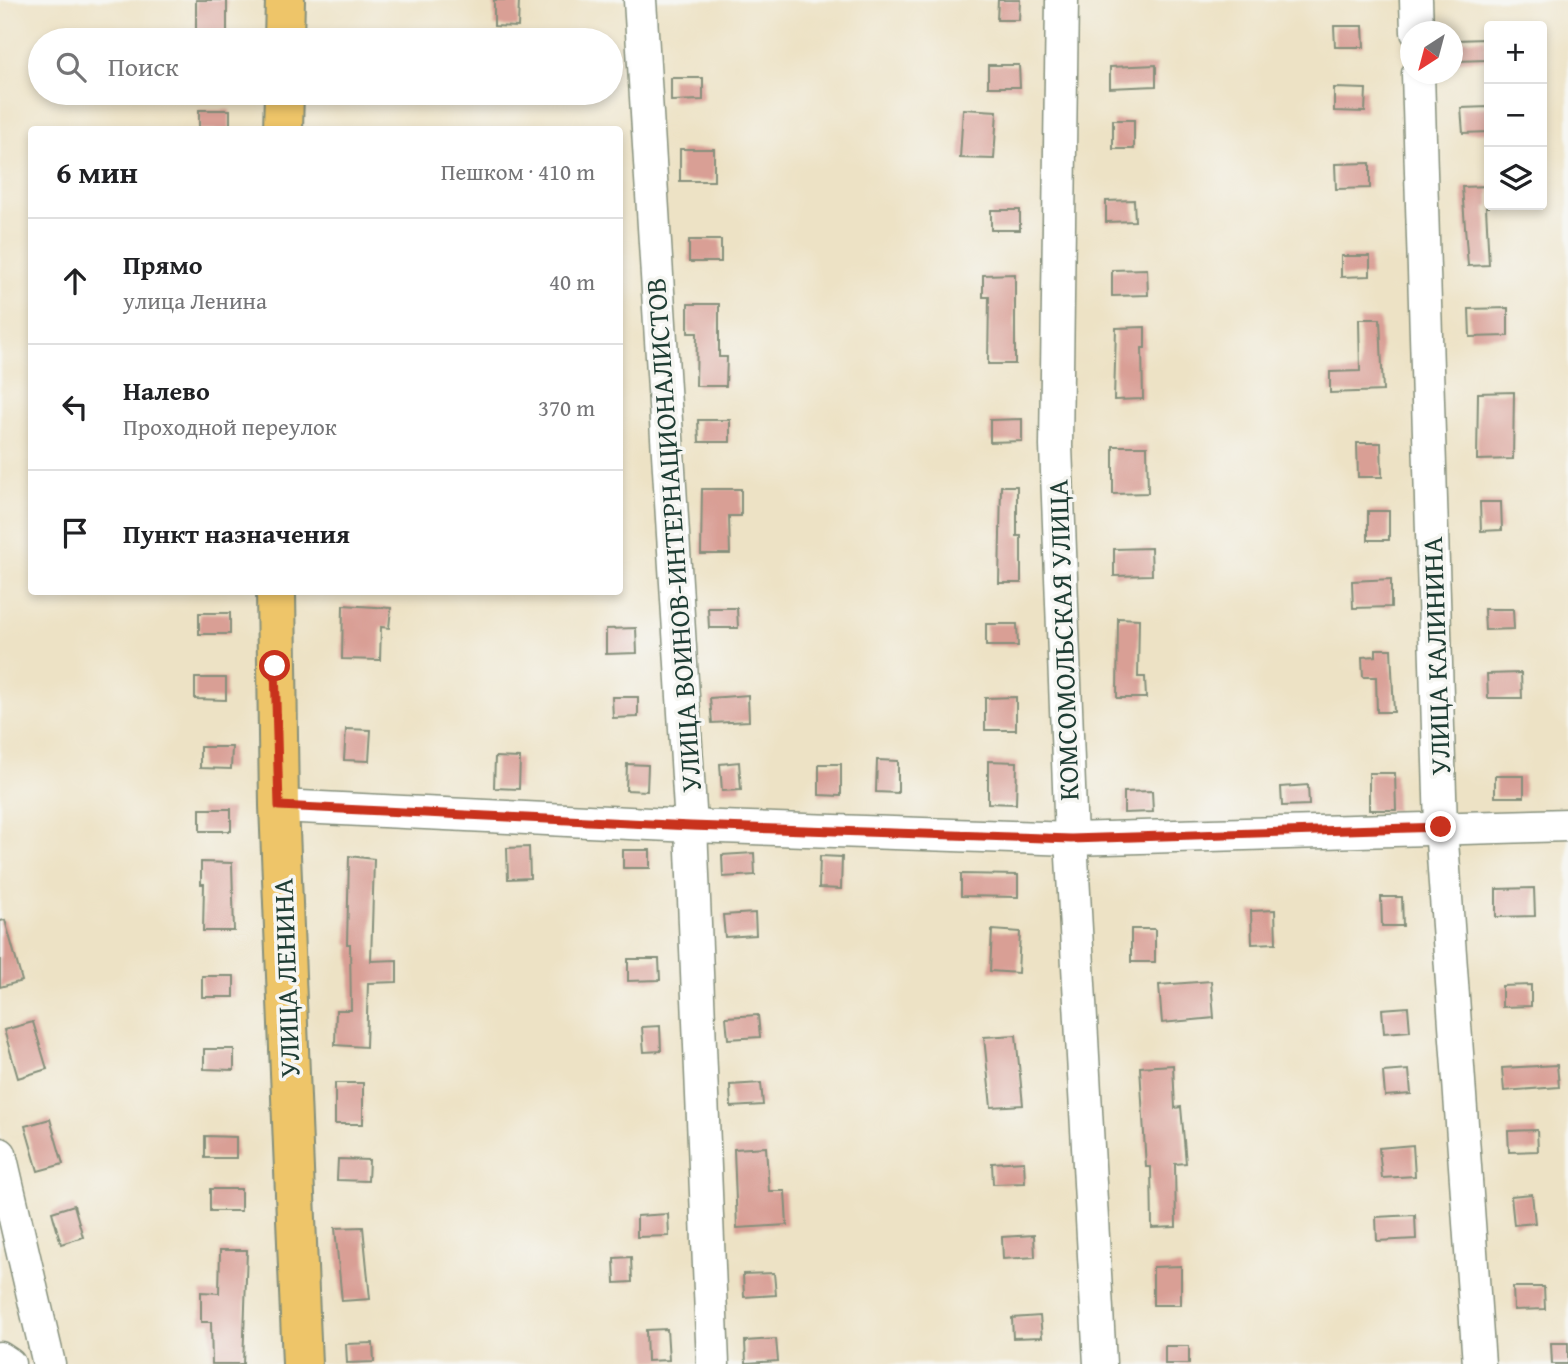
<!DOCTYPE html>
<html lang="ru">
<head>
<meta charset="utf-8">
<style>
  body { margin:0; font-family:"Gentium Book Plus",serif; background:#f6f6f6; color:#202124 }
  .controls { position:absolute; right:21px; top:21px; display:grid; overflow:hidden; border-radius:7px; box-shadow:0 4px 10px #0003 }
  .controls button { width:63px; height:63px; display:grid; place-items:center; padding:0; border:0; border-bottom:2px solid #e0e0e0; background:#fff; color:#202124; font:35px sans-serif }
  .compass { position:absolute; left:1400px; top:21px; width:63px; height:63px; border-radius:50%; background:#fff; box-shadow:0 4px 10px #0003; rotate:216deg }
  .stop { position:absolute; width:21px; height:21px; margin:-16px; border:5px solid #c8321e; border-radius:50%; background:#fff }
  .stop.end { background:#c8321e; border-color:#fff; box-shadow:0 2px 7px #0008 }
  .list { margin:0; padding:0; list-style:none }
  h2 { display:flex; justify-content:space-between; align-items:center; height:91px; margin:0; padding:0 28px; font-size:30px }
  h2 small { font-size:23px; font-weight:400; color:#757577 }
  .list li { display:grid; grid-template-columns:46px 1fr auto; gap:21px; align-items:center; box-sizing:border-box; height:126px; padding:0 28px; border-top:2px solid #e0e0e0 }
  .list b { display:block; font-size:26px; white-space:nowrap }
  .list p { margin:0; font-size:23px; white-space:nowrap; color:#757577 }
  .list em { font-size:23px; font-style:normal; color:#757577 }
  .icon { flex:none; width:38px; height:38px; fill:none; stroke:currentColor; stroke-width:2; stroke-linecap:round; stroke-linejoin:round }
  .map { position:relative; flex:none; width:1568px; height:1364px; overflow:hidden }
  .search { position:absolute; background:#fff; box-shadow:0 4px 10px #0003; left:28px; top:28px; width:595px; height:77px; display:flex; align-items:center; gap:18px; box-sizing:border-box; padding:0 24px; border-radius:38px; color:#757577; font-size:26px }
  .panel { position:absolute; background:#fff; box-shadow:0 4px 10px #0003; left:28px; top:126px; width:595px; height:469px; border-radius:7px }
  .map>svg:first-child { display:block }
  .building { fill:#d99f95 }
  .lines { fill:none; stroke-linecap:round; stroke-linejoin:round }
  .minor-casing { stroke:#86907c; stroke-width:35 }
  .major-casing { stroke:#86907c; stroke-width:42 }
  .minor { stroke:#fff; stroke-width:32 }
  .major { stroke:#eec569; stroke-width:38 }
  .route { stroke:#c8321e; stroke-width:9 }
  .labels { text-anchor:middle; stroke-width:7; stroke-linejoin:round; paint-order:stroke }
  .street-label { font-size:28px; fill:#1f3d34; stroke:#f6f6f2 }
</style>
</head>
<body>
<div class="map">
<svg width="1568" height="1364" viewBox="0 0 1568 1364">
  <rect width="100%" height="100%" fill="#f6f6f2"/>
  <filter id="ink" filterUnits="userSpaceOnUse"><feTurbulence type="fractalNoise" baseFrequency=".0143" numOctaves="2"/><feDisplacementMap in="SourceGraphic" scale="14" xChannelSelector="R" yChannelSelector="G"/><feConvolveMatrix kernelMatrix="1 2 1 2 8 2 1 2 1" color-interpolation-filters="sRGB"/></filter>
  <filter id="wash" filterUnits="userSpaceOnUse"><feTurbulence type="fractalNoise" baseFrequency=".00686" numOctaves="4" result="noise"/><feDisplacementMap in="SourceGraphic" scale="28" xChannelSelector="R" yChannelSelector="G"/><feGaussianBlur stdDeviation="1.57" result="paint"/><feColorMatrix in="noise" values="0 0 0 0 0 0 0 0 0 0 0 0 0 0 0 0 0 1.4 0 .05"/><feComposite in="paint" operator="in"/></filter>
  <g filter="url(#wash)">
    <rect width="100%" height="100%" fill="#ede2c5"/>
    <g id="blocks">
      <g class="building">
        <rect x="196" y="0" width="31" height="40"/>
        <polygon points="494,0 519,0 518,27 494,26"/>
        <polygon points="998,0 1020,0 1019,20 997,20"/>
        <polygon points="1334,26 1363,26 1364,47 1335,47"/>
        <polygon points="1485,39 1486,60 1457,61 1456,40"/>
        <polygon points="988,65 1019,65 1020,87 988,87"/>
        <polygon points="1156,65 1156,86 1110,88 1110,67"/>
        <polygon points="671,78 703,78 703,100 671,101"/>
        <polygon points="1334,88 1366,89 1365,112 1334,111"/>
        <polygon points="1489,107 1489,132 1463,133 1461,108"/>
        <polygon points="963,109 997,111 994,159 960,158"/>
        <rect x="199" y="110" width="31" height="20"/>
        <rect x="1113" y="120" width="21" height="29"/>
        <rect x="680" y="149" width="34" height="32"/>
        <polygon points="1370,163 1370,188 1336,189 1335,164"/>
        <polygon points="1489,186 1489,207 1486,207 1489,265 1468,266 1462,187"/>
        <polygon points="1134,200 1135,221 1106,222 1106,201"/>
        <rect x="991" y="210" width="29" height="20"/>
        <rect x="689" y="240" width="32" height="22"/>
        <polygon points="1341,256 1370,256 1370,276 1341,277"/>
        <polygon points="1147,269 1148,295 1112,296 1112,270"/>
        <polygon points="1015,274 1015,364 988,364 989,297 983,297 983,275"/>
        <polygon points="688,304 719,304 719,357 727,357 726,386 696,386 697,333 688,333"/>
        <polygon points="1508,308 1508,336 1470,337 1469,309"/>
        <polygon points="1359,319 1380,319 1383,391 1330,393 1330,372 1360,371"/>
        <polygon points="1145,327 1145,348 1142,348 1143,399 1114,400 1116,328"/>
        <polygon points="1514,392 1513,459 1477,460 1478,393"/>
        <polygon points="1022,419 1022,441 990,442 990,420"/>
        <polygon points="698,420 730,420 730,442 699,442"/>
        <polygon points="1357,443 1381,443 1382,477 1358,477"/>
        <polygon points="1113,446 1147,446 1148,493 1113,494"/>
        <polygon points="1001,486 1017,486 1017,536 1021,536 1021,583 999,583"/>
        <polygon points="702,489 741,489 741,516 729,516 730,554 701,554"/>
        <polygon points="1480,502 1501,502 1502,530 1481,531"/>
        <rect x="1368" y="511" width="21" height="29"/>
        <polygon points="1151,548 1152,575 1114,576 1114,549"/>
        <polygon points="1391,579 1391,607 1353,608 1352,581"/>
        <polygon points="343,605 391,608 389,628 381,627 380,660 342,659"/>
        <polygon points="708,608 737,608 738,628 709,628"/>
        <polygon points="1484,609 1513,609 1514,629 1485,630"/>
        <rect x="199" y="613" width="31" height="21"/>
        <polygon points="1118,618 1139,619 1138,677 1145,677 1146,698 1117,698"/>
        <polygon points="986,624 1017,624 1018,646 986,646"/>
        <polygon points="636,628 637,653 606,654 606,629"/>
        <polygon points="1376,649 1391,649 1394,712 1377,712 1376,677 1363,677 1362,657 1376,656"/>
        <polygon points="1521,673 1522,698 1488,698 1487,674"/>
        <polygon points="195,678 226,678 226,700 195,699"/>
        <polygon points="748,695 749,721 712,723 710,698"/>
        <polygon points="612,697 638,697 638,717 613,718"/>
        <polygon points="1016,697 1016,730 985,730 985,698"/>
        <polygon points="346,729 371,730 369,761 344,760"/>
        <polygon points="200,747 232,747 231,769 200,768"/>
        <polygon points="495,757 520,758 519,789 494,788"/>
        <polygon points="877,760 898,761 898,793 876,792"/>
        <polygon points="988,761 1017,762 1016,804 988,803"/>
        <polygon points="739,762 741,790 722,791 720,764"/>
        <polygon points="627,764 648,765 647,791 626,790"/>
        <polygon points="819,764 841,764 841,796 819,795"/>
        <polygon points="1369,773 1395,773 1396,810 1369,810"/>
        <rect x="1495" y="776" width="29" height="21"/>
        <polygon points="1308,785 1309,805 1282,806 1281,787"/>
        <polygon points="1152,791 1153,812 1124,813 1124,792"/>
        <rect x="200" y="809" width="31" height="22"/>
        <polygon points="529,847 530,878 508,879 507,848"/>
        <rect x="623" y="850" width="27" height="18"/>
        <polygon points="754,853 755,875 723,877 722,855"/>
        <polygon points="349,856 374,859 371,961 397,960 397,982 368,983 366,1047 335,1045 336,1010 351,1010 350,944 347,944"/>
        <polygon points="820,856 842,857 841,889 819,888"/>
        <polygon points="201,862 232,863 234,931 203,931 204,884 201,884"/>
        <polygon points="961,874 1018,875 1018,897 961,896"/>
        <polygon points="1534,888 1535,916 1496,917 1496,889"/>
        <polygon points="1381,897 1402,897 1403,926 1382,926"/>
        <polygon points="1275,910 1276,943 1252,944 1251,911"/>
        <polygon points="755,913 756,935 725,937 723,915"/>
        <polygon points="5,920 22,981 0,987 0,921"/>
        <rect x="1131" y="929" width="24" height="33"/>
        <polygon points="992,930 1020,932 1018,973 990,971"/>
        <polygon points="628,959 659,959 660,980 628,981"/>
        <rect x="202" y="976" width="32" height="21"/>
        <polygon points="1211,981 1214,1018 1162,1023 1159,985"/>
        <polygon points="1531,985 1531,1006 1502,1007 1502,986"/>
        <polygon points="1408,1007 1410,1031 1384,1033 1382,1009"/>
        <polygon points="758,1015 760,1037 728,1039 726,1017"/>
        <polygon points="33,1022 47,1069 18,1078 4,1030"/>
        <polygon points="660,1026 661,1051 644,1052 642,1027"/>
        <polygon points="1016,1035 1023,1105 991,1107 984,1037"/>
        <polygon points="204,1049 234,1049 234,1070 204,1069"/>
        <polygon points="1173,1065 1175,1108 1181,1107 1186,1163 1175,1164 1176,1227 1152,1228 1151,1167 1146,1167 1140,1067"/>
        <polygon points="1557,1065 1559,1087 1504,1091 1502,1068"/>
        <polygon points="1409,1070 1411,1094 1385,1096 1383,1072"/>
        <rect x="335" y="1083" width="28" height="41"/>
        <polygon points="761,1083 763,1105 731,1107 730,1085"/>
        <polygon points="50,1119 63,1164 38,1171 25,1126"/>
        <polygon points="1537,1130 1538,1151 1509,1152 1508,1131"/>
        <polygon points="205,1136 236,1137 236,1158 205,1158"/>
        <polygon points="1413,1145 1415,1176 1382,1178 1379,1148"/>
        <polygon points="766,1147 769,1191 785,1191 787,1225 737,1228 734,1149"/>
        <polygon points="338,1159 369,1160 368,1181 337,1180"/>
        <polygon points="1024,1161 1025,1183 993,1184 992,1163"/>
        <rect x="210" y="1189" width="31" height="22"/>
        <polygon points="1532,1194 1535,1223 1514,1225 1511,1196"/>
        <polygon points="74,1205 83,1237 61,1244 52,1212"/>
        <polygon points="668,1214 669,1236 637,1237 637,1216"/>
        <polygon points="1415,1215 1416,1239 1377,1241 1376,1217"/>
        <polygon points="363,1227 370,1299 342,1301 335,1228"/>
        <polygon points="1034,1235 1035,1257 1003,1259 1002,1237"/>
        <polygon points="220,1250 247,1250 243,1364 212,1364 211,1322 201,1322 201,1292 219,1293"/>
        <polygon points="631,1257 632,1282 615,1283 614,1258"/>
        <polygon points="1181,1266 1181,1305 1153,1305 1153,1267"/>
        <polygon points="774,1273 776,1295 744,1297 743,1274"/>
        <polygon points="1513,1287 1544,1287 1545,1309 1514,1310"/>
        <polygon points="1040,1316 1042,1337 1013,1338 1012,1318"/>
        <polygon points="667,1329 669,1360 647,1361 646,1330"/>
        <polygon points="776,1339 778,1361 746,1363 745,1341"/>
        <polygon points="373,1343 374,1362 347,1363 346,1344"/>
        <polygon points="1551,1343 1568,1343 1568,1364 1552,1364"/>
        <rect x="1165" y="1346" width="24" height="18"/>
      </g>
    </g>
  </g>
  <g filter="url(#ink)">
    <use href="#blocks" fill-opacity="0" stroke="#86907c" stroke-width="2"/>
    <g class="lines">
      <defs>
        <g id="minor">
          <polyline points="640,0 691,826 713,1364"/>
          <polyline points="1062,0 1056,446 1071,839 1100,1364"/>
          <polyline points="1416,0 1417,32"/>
          <polyline points="1418,74 1441,827 1479,1364"/>
          <polyline points="279,806 691,826 1071,839 1568,825"/>
          <polyline points="0,1154 49,1364"/>
          <polyline points="0,1358 9,1364"/>
        </g>
        <g id="major">
          <polyline points="284,40 285,0"/>
          <polyline points="283,130 284,93"/>
          <polyline points="276,592 279,806 302,1364"/>
        </g>
      </defs>
      <use href="#minor" class="minor-casing"/>
      <use href="#major" class="major-casing"/>
      <use href="#minor" class="minor"/>
      <use href="#major" class="major"/>
    </g>
  </g>
  <g class="lines" filter="url(#ink)">
    <polyline class="route" points="275,666 279,806 691,826 1071,839 1441,827"/>
  </g>
  <g class="labels">
    <g class="street-label">
      <text transform="translate(673 535) rotate(-94)" y="10">УЛИЦА ВОИНОВ-ИНТЕРНАЦИОНАЛИСТОВ</text>
      <text transform="translate(1063 640) rotate(-92)" y="10">КОМСОМОЛЬСКАЯ УЛИЦА</text>
      <text transform="translate(1436 656) rotate(-92)" y="10">УЛИЦА КАЛИНИНА</text>
      <text transform="translate(286 978) rotate(-92)" y="10">УЛИЦА ЛЕНИНА</text>
    </g>
  </g>
</svg>
<div class="controls">
<button>+</button>
<button>−</button>
<button><svg class="icon" aria-label="layers" viewBox="0 0 24 24"><path d="M12 4l9 5-9 5-9-5zM3 14l9 5 9-5"/></svg></button>
</div>
<svg class="compass" viewBox="-18 -18 36 36"><path d="M0-13l5 13h-10z" fill="#e53935"/><path d="M0 13l5-13h-10z" fill="#757577"/></svg>
<div class="stop" style="left:275px;top:666px"></div>
<div class="stop end" style="left:1441px;top:827px"></div>
<div class="search"><svg class="icon" aria-label="search" viewBox="0 0 24 24"><circle cx="10" cy="10" r="6"/><path d="M15 15l6 6"/></svg>Поиск</div>
<section class="panel">
<h2>6 мин<small>Пешком · 410 m</small></h2>
<ul class="list">
<li><svg class="icon" aria-label="ahead" viewBox="0 0 24 24"><path d="M12 20V5M6 11l6-6 6 6"/></svg><div><b>Прямо</b><p>улица Ленина</p></div><em>40 m</em></li>
<li><svg class="icon" aria-label="left" viewBox="0 0 24 24"><path d="M17 20v-9H6M10 6l-5 5 5 5"/></svg><div><b>Налево</b><p>Проходной переулок</p></div><em>370 m</em></li>
<li><svg class="icon" aria-label="arrive" viewBox="0 0 24 24"><path d="M6 21V4h12l-3 4 3 4H6"/></svg><div><b>Пункт назначения</b></div></li>
</ul>
</section>
</div>
</body>
</html>
